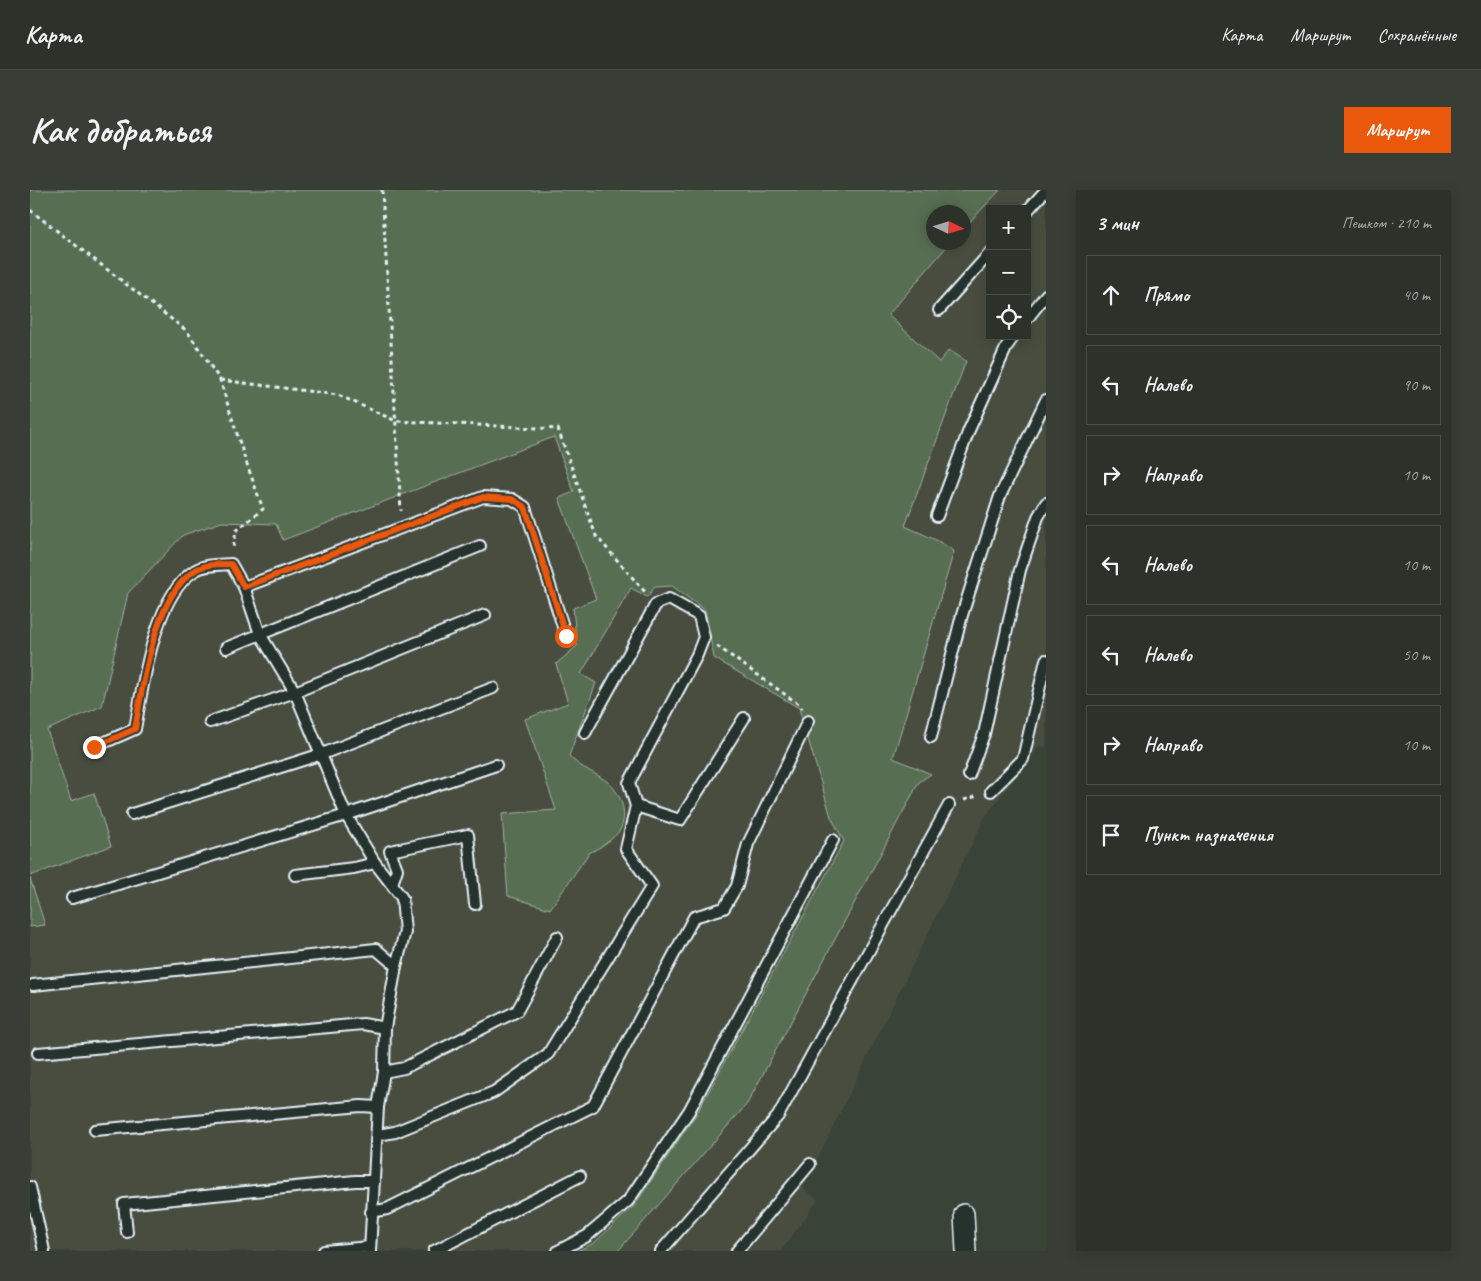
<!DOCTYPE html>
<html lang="ru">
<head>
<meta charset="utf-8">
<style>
  body { margin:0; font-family:Caveat,sans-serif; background:#383e36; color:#f1f3f6 }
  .controls { position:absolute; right:15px; top:15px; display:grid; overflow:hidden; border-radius:0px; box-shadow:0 2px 12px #0003 }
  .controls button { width:45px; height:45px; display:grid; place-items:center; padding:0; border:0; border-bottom:1px solid #484d47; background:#2c322a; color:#f1f3f6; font:25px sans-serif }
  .compass { position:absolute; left:896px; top:15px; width:45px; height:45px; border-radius:50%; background:#2c322a; box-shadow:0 2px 12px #0003; rotate:94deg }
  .stop { position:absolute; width:15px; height:15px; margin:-11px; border:4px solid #ea580c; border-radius:50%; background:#fff }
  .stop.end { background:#ea580c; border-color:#fff; box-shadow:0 1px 5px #0008 }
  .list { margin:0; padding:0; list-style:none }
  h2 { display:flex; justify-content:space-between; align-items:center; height:65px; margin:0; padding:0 20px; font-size:21px }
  h2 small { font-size:16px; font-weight:400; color:#a6aaa8 }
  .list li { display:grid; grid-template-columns:32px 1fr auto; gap:15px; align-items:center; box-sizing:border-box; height:80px; margin:0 10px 10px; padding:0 10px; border:1px solid #484d47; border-radius:0px }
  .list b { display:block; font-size:19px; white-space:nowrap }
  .list em { font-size:16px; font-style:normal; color:#a6aaa8 }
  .icon { flex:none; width:28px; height:28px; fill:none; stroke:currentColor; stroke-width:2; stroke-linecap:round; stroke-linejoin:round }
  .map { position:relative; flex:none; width:1016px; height:1061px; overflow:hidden; border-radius:0px }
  header { display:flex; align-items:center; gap:30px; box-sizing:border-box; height:70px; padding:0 25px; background:#2c322a; border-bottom:1px solid #484d47 }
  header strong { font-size:24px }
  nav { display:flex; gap:28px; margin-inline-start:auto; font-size:18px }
  .intro { display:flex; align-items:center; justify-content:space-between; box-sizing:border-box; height:120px; padding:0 30px }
  h1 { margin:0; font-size:35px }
  .button { padding:12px 22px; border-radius:0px; background:#ea580c; color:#fff; font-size:18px; font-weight:700 }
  main { display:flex; gap:30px; padding:0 30px }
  aside { flex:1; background:#2c322a; border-radius:0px; box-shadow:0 2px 12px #0003 }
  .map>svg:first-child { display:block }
  .built { fill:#484e40; fill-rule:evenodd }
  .green { fill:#596e52; stroke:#a0b0a5 }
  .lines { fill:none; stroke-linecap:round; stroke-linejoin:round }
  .lane-casing { stroke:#e8f1f8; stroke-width:14 }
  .street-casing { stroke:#e8f1f8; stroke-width:22 }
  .path { stroke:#e8f1f8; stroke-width:3; stroke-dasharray:4 4; stroke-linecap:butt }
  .lane { stroke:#26332d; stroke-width:10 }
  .street { stroke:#26332d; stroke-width:19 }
  .route { stroke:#ea580c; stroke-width:6 }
</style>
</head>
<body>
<header>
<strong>Карта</strong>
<nav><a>Карта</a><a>Маршрут</a><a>Сохранённые</a></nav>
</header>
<div class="intro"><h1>Как добраться</h1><a class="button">Маршрут</a></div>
<main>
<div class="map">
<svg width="1016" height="1061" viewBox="0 0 1016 1061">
  <rect width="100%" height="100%" fill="#3a4338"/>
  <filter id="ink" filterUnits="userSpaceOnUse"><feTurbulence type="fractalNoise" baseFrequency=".02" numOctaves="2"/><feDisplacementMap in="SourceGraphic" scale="10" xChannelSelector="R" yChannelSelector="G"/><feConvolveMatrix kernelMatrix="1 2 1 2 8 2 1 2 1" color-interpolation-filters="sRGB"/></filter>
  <g filter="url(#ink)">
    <g class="built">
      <path d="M970,0H1016V557L1009,556L955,627L773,998L788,1010L751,1061H588L717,914L889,592L900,584L863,568L923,361L908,351L875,336L936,171L910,172L858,125L920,53L934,52V38ZM960,19H997V146H960Z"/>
      <polygon points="524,247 545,302 529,308 566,409 543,418 547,456 539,513 495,529 526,621 520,719 559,663 567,660 579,593 546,575 539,566 566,493 551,484 601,397 642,396 675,420 684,468 769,518 801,627 814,651 667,923 604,1016 564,1053 547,1061 0,1061 0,737 15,735 0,686 81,656 64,603 41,611 17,540 72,516 98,403 153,345 192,332 246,334 253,349"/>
    </g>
    <g class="green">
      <path d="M0,0H970L934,38V22H904V52L920,53L858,125L909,172L919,160L936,171L875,336L908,351L924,361L863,568L901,584L889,592L717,914L588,1061H547L564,1053L604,1016L667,923L814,651L801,627L769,518L684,468L675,420L642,396L625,397L617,407L601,398L551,484L566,493L539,566C552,580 568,583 580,594C592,606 598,625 590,640C585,648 567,660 559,663L520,719L478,706L472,624L526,620L495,529L538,513L526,474L547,456L543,418L566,409L529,308L544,302L524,247L253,350L246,334L192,332L153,345L98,403L72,516L17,540L41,611L64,603L81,656L0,686Z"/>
      <polygon points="0,688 15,735 0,737"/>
    </g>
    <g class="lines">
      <defs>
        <g id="lane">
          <polyline points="997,21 1016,0"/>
          <polyline points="909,120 960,63"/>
          <polyline points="997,129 1016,105"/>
          <polyline points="907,326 939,240 977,156 984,146"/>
          <polyline points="196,458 450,356"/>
          <polyline points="180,532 265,502 455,425"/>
          <polyline points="555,543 626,414 639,409 669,426 674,447 667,465 599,593 606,616"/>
          <polyline points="901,547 932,425 970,306 1016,210"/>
          <path d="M64,557L105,539C113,495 124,407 164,381C174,374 189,375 201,374L214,397"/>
          <polyline points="939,585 954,544 990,380 1008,327 1016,313"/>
          <polyline points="961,601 993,569 1016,470"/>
          <polyline points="102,624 292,564 463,498"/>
          <polyline points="265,685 324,678 345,673"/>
          <polyline points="362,694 367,679 360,661 438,645 445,714"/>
          <polyline points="42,708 316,625 466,575"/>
          <polyline points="3,795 346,759 366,776"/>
          <polyline points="8,863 333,834 355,838"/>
          <polyline points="354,882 374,878 487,821 527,747"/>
          <polyline points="65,940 331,916 348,917"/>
          <polyline points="348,945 365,942 464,902 518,864 622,696 596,659 606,616 650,630 714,528"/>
          <polyline points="0,997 14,1061"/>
          <polyline points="341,1022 357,1019 563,916 664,727 694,718 707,696 718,654 778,531"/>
          <polyline points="97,1042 94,1014 325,991 344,991"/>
          <polyline points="294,1061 340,1057"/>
          <polyline points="340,1061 348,917 354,882 355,838 366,776 375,742 372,708 345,673 316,625 265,502 230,444 214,397 453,307 482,309 495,317 536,446"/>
          <polyline points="404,1061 550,986"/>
          <polyline points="528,1061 557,1046 598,1011 659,921 803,650"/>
          <polyline points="631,1061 748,926 919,615"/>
          <polyline points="707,1061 780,974"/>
        </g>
        <polyline id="street" points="934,1024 936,1061"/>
      </defs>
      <use href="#lane" class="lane-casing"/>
      <use href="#street" class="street-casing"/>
      <g class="path">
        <polyline points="352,0 371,321"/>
        <polyline points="0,20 157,141 190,190 214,266 233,319 206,341 203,358"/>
        <polyline points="190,190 308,205 366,231 528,239 566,346 616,403"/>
        <polyline points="687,456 770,515 772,519"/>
        <polyline points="934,610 947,606"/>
      </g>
      <use href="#lane" class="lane"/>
      <use href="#street" class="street"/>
    </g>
  </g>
  <g class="lines" filter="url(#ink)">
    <path class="route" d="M64,557L105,539C113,495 124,407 164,381C174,374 189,374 201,374L214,397L453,307L482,309L495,317L536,446"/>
  </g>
</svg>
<div class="controls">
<button>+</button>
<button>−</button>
<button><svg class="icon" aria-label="locate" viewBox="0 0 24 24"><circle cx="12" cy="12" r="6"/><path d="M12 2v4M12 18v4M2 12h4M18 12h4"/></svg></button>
</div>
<svg class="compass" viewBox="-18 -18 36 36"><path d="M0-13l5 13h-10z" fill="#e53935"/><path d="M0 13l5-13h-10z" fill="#a6aaa8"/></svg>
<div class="stop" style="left:536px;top:446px"></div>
<div class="stop end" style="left:64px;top:557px"></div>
</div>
<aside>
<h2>3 мин<small>Пешком · 210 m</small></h2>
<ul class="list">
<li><svg class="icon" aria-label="ahead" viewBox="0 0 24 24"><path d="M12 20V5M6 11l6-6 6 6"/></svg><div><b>Прямо</b></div><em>40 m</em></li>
<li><svg class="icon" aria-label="left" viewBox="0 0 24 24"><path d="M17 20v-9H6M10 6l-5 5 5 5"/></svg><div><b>Налево</b></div><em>90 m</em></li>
<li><svg class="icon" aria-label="right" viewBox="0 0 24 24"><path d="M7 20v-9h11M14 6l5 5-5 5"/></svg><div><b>Направо</b></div><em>10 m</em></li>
<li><svg class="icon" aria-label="left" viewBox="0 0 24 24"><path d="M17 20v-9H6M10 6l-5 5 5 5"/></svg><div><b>Налево</b></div><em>10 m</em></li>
<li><svg class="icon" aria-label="left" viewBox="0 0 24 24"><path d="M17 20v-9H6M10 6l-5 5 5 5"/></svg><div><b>Налево</b></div><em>50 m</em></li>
<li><svg class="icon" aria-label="right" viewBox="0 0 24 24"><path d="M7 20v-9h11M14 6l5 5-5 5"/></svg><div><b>Направо</b></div><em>10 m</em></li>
<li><svg class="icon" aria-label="arrive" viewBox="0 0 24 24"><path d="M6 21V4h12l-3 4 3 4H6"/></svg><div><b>Пункт назначения</b></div></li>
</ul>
</aside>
</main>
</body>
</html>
